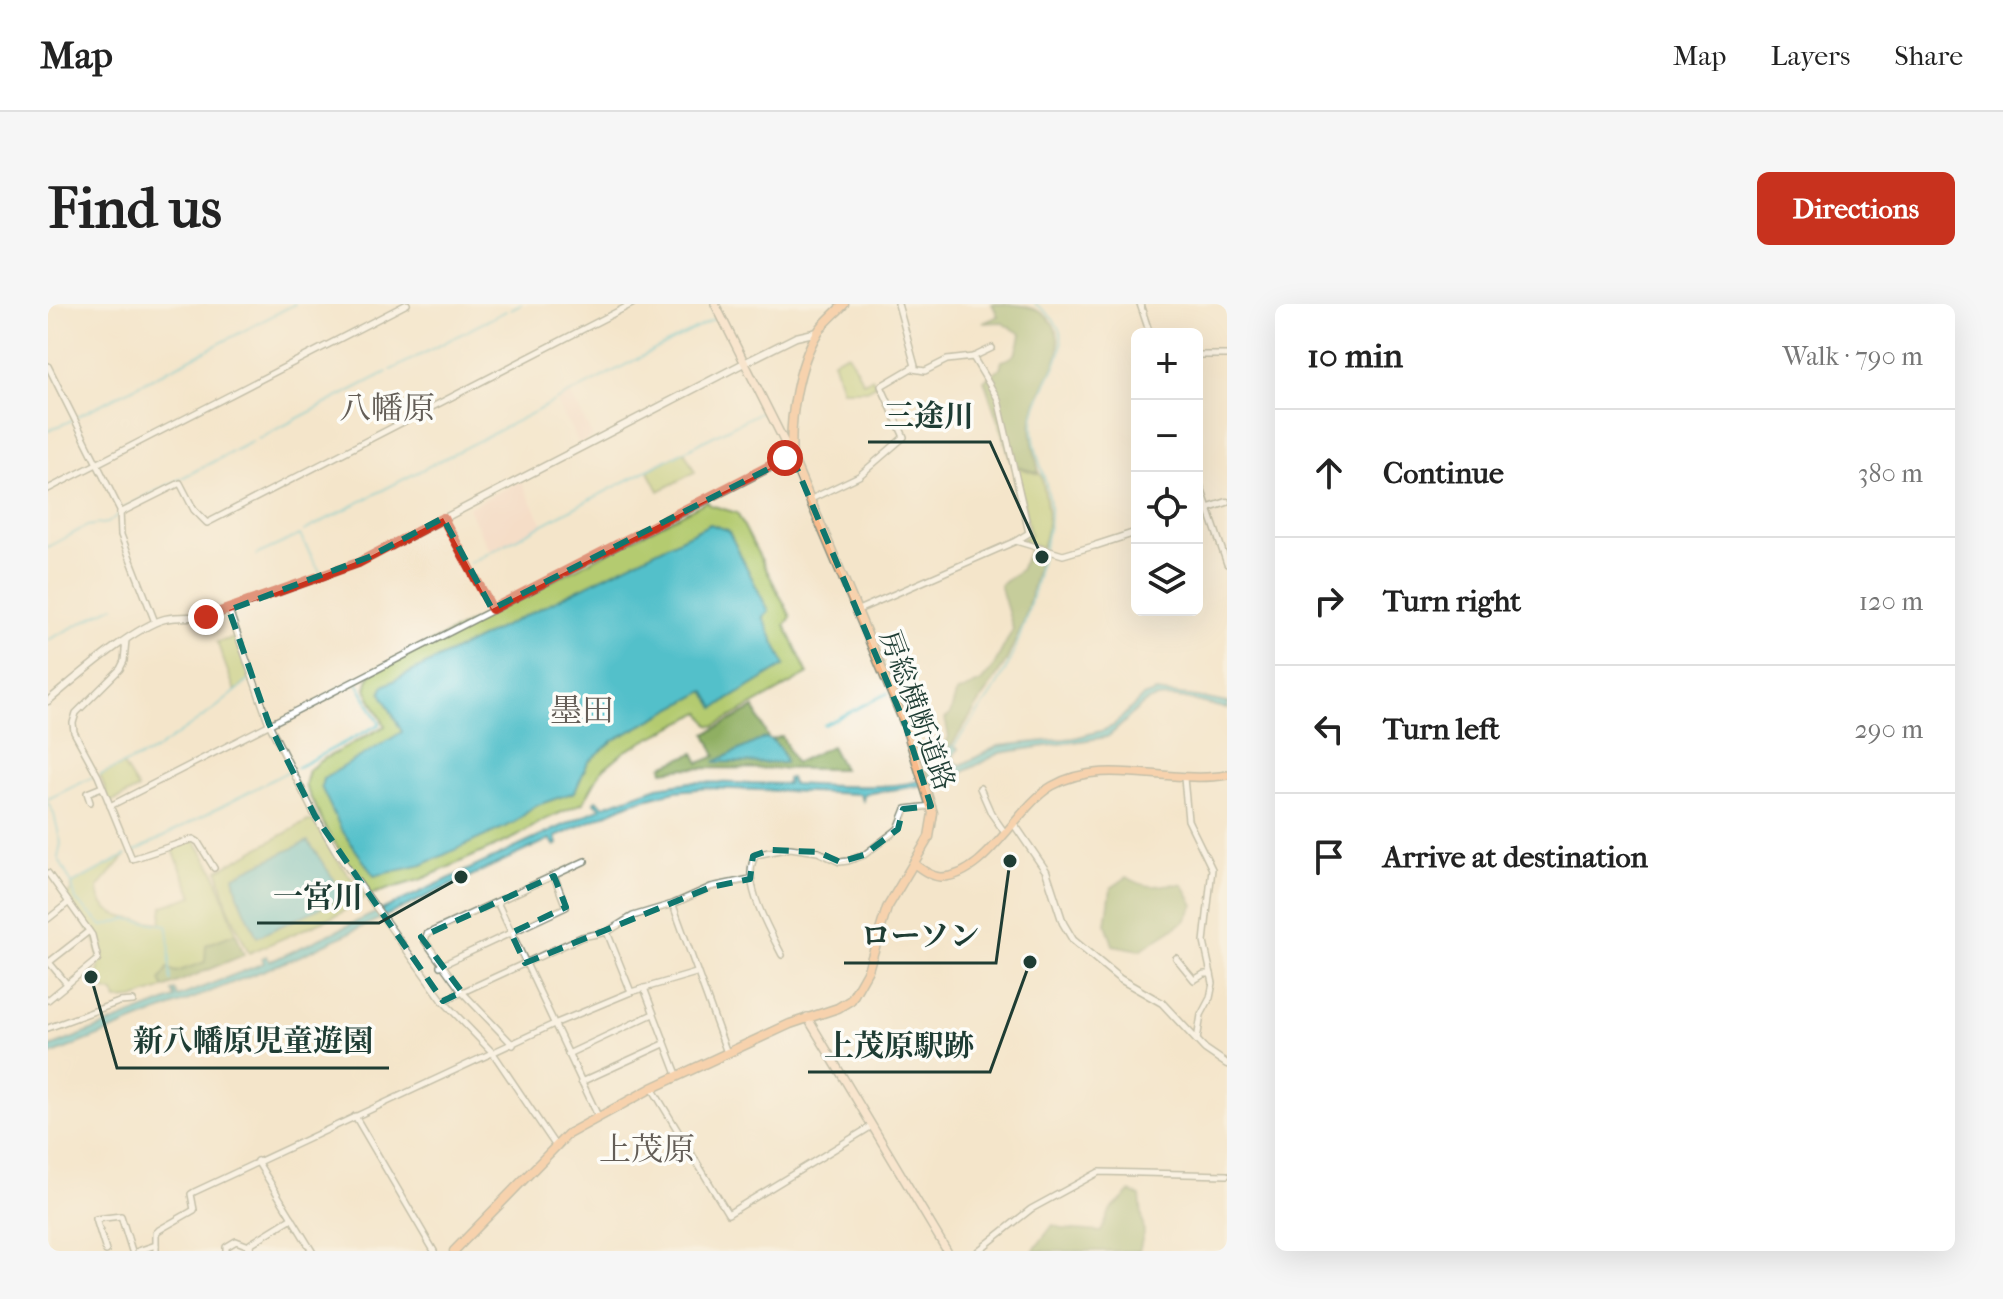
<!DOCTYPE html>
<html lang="en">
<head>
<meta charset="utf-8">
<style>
  body { margin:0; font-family:"IM FELL French Canon","Noto Serif JP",serif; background:#f6f6f6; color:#222 }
  .controls { position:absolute; right:24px; top:24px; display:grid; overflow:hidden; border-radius:12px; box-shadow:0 8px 32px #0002 }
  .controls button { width:72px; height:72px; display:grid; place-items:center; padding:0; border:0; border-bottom:2px solid #e0e0e0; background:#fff; color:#222; font:40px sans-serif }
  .stop { position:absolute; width:24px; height:24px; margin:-18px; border:6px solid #c8321e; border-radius:50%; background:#fff }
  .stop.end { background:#c8321e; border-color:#fff; box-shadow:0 2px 8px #0008 }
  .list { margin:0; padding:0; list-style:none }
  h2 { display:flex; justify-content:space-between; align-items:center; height:104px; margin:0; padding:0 32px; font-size:34px }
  h2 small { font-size:26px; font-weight:400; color:#767676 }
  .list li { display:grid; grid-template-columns:52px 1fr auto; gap:24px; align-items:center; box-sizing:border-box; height:128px; padding:0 32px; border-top:2px solid #e0e0e0 }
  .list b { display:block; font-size:30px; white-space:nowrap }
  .list em { font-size:26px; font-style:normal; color:#767676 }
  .icon { flex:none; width:44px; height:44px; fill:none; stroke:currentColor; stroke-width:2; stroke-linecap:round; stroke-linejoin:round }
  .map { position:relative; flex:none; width:1179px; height:947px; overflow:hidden; border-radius:12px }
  header { display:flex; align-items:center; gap:48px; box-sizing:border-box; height:112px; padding:0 40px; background:#fff; border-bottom:2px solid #e0e0e0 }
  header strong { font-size:38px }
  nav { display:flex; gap:44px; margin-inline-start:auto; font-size:28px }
  .intro { display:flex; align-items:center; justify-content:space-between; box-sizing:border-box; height:192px; padding:0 48px }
  h1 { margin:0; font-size:56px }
  .button { padding:20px 36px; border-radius:12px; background:#c8321e; color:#fff; font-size:28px; font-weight:700 }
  main { display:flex; gap:48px; padding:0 48px }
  aside { flex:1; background:#fff; border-radius:12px; box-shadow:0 8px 32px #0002 }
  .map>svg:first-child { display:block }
  .built { fill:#f6d2c3 }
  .green { fill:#b4cb70; stroke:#6a8452; stroke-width:2 }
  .forest { fill:#8faf62; stroke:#57764b; stroke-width:2 }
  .water { fill:#52c0ca; stroke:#387e7f; stroke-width:2 }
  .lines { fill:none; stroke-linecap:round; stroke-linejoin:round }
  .stream { stroke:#52c0ca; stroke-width:2 }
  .minor-casing { stroke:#8a9180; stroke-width:8 }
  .tertiary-casing { stroke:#8a9180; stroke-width:9 }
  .secondary-casing { stroke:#8a9180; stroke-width:10 }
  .primary-casing { stroke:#8a9180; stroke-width:10 }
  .trunk-casing { stroke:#8a9180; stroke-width:11 }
  .minor { stroke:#fff; stroke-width:5 }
  .tertiary { stroke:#fff; stroke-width:6 }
  .secondary { stroke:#fde4d1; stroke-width:7 }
  .primary { stroke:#fabb8b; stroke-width:7 }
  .trunk { stroke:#fabb8b; stroke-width:8 }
  .route { stroke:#c8321e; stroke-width:10 }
  .marked { fill:none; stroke:#0f766e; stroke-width:6; stroke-dasharray:16 10; stroke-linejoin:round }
  .labels { text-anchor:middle; stroke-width:7; stroke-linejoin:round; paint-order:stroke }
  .street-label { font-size:28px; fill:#1f3d34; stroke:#fdfcf7 }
  .quarter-label { font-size:32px; fill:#645e57; stroke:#fdfcf7 }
  .leader { fill:none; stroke:#1f3d34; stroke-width:3 }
  .callout-dot { fill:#1f3d34; stroke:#fdfcf7; stroke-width:3 }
  .callout-label { font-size:30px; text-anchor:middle; font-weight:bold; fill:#1f3d34; stroke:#fdfcf7; stroke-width:7; stroke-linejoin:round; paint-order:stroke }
</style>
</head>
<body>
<header>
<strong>Map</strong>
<nav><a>Map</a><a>Layers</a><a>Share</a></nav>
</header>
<div class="intro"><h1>Find us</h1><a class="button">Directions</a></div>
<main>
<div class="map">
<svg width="1179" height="947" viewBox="0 0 1179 947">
  <rect width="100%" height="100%" fill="#fdfcf7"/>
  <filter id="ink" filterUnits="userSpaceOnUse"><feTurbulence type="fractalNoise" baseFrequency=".0125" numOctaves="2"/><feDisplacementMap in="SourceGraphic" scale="16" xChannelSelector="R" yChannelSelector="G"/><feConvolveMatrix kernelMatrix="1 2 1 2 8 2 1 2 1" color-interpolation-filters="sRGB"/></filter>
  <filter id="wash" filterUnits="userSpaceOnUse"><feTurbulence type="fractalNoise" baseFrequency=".006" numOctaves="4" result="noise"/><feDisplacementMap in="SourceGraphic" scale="32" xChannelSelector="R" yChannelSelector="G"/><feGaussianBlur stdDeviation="1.8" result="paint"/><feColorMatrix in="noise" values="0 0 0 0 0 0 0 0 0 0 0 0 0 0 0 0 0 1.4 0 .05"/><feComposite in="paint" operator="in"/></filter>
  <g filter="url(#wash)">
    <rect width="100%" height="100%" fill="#f4e5cb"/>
    <g class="built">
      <polygon points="522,89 545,133 531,140 508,97"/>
      <polygon points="473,177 495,220 442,247 420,204"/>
    </g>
    <g class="green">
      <polygon points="800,49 815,78 824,74 828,81 819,86 794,86 785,56"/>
      <polygon points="636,147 647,168 611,187 600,166"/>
      <path d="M968,163L993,171C999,196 1004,220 993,244L972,236L982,231Z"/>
      <polygon points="659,197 662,201 689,209 743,313 737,321 760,370 667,422 661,421 653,408 577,447 553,467 535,499 496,516 468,533 374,575 321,591 279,527 257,482 261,466 272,457 337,422 318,385 322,370"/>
      <polygon points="187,334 202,376 187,387 169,338"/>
      <polygon points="75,461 90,485 62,499 52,471"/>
      <polygon points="260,517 266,517 281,544 317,593 291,610 201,649 179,601 170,566"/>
      <path d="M147,536L166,567L188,629L158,641V658L112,676L116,684L85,695L69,696L66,689L48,683C59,633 39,629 18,591L23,587L24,580L78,551L50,584C52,618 89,614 113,619L115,602L145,592L124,544Z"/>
    </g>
    <g class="forest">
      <path d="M944,0C967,0 992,0 1005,20C1024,55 990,79 984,113C981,131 988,151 991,169L965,162L936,76L952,64L954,57C970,53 970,45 973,30L953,18L935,19L950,12Z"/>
      <polygon points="981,246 993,249 976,317 958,358 887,466 879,473 876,462 887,456 901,433 897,415 902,411 908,389 933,378 944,365 965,325 952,281 972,266"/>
      <polygon points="706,404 720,434 724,436 734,432 747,459 783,442 795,465 637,464 615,467 614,462 646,449 651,459 668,452 658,430"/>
      <path d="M1079,573C1108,590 1109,577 1135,581L1146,601L1137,617L1092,646L1065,641L1058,620L1063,584Z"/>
      <polygon points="188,629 196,651 116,684 112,676 120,664 128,668 157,658 158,641"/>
      <polygon points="1082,888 1092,892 1096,929 1091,947 985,947 1005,921 1016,925 1053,928 1062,907"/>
    </g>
    <g class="water">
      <polygon points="662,220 680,226 721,308 715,313 737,361 667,404 657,387 566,436 540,458 527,488 487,502 466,519 374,561 326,572 293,525 273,483 275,475 354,428 333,389 335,382"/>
      <path d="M1108,388L1150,393L1179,399V405C1158,400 1115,386 1097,399C1083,409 1074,423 1059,433L952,449L896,478L816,490L815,496L812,490L659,484L627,487L582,499L508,533L510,540L507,542L502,535L252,652L0,752V744L127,694L124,687L127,686L130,693L216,659L214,654L218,652L221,657L228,655L553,504L546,498L548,496L556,502L610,483L642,478L739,480V475L742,474L744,480C773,481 859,488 881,472C890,465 896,450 903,441L910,445L906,451V457L913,461L950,442L1026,434L1056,426L1065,422L1094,393Z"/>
      <path d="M716,434C728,435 736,448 737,459L666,458Z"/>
      <polygon points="260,537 295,589 283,599 209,633 190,591 186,572"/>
    </g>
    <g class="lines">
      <g class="stream">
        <polyline points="463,5 473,0"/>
        <polyline points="161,45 247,0"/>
        <polyline points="343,66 458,7"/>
        <polyline points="508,97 670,13"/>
        <polyline points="28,113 159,46"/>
        <polyline points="0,127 24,116"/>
        <polyline points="210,135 339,68"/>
        <polyline points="389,158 506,98"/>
        <polyline points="541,196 716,106"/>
        <polyline points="76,204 205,137"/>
        <polyline points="256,227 387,159"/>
        <polyline points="0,243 39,222 59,219 70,211"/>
        <polyline points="208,251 252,231 272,268"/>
        <polyline points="422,259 539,197"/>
        <polyline points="0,336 66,302"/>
        <polyline points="776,421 840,389"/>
        <path d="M906,442C924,416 946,390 960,361C976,327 985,292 993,256C997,238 1003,221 1002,202C1000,172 981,143 986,112C993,70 1044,36 987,0"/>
        <polyline points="248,464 332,420 309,378"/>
        <polyline points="52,471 106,447 165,406 202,376"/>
        <polyline points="0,495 47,472"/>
        <path d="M0,499L6,510L13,539L10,554L24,580L28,596L55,622L79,615L119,621C124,639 120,657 123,677"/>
        <polyline points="84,549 239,468"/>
        <polyline points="24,580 78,551"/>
      </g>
    </g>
  </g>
  <g filter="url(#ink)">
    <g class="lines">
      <defs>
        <g id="minor">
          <polyline points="1092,0 1102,30"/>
          <polyline points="1149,51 1179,51"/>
          <polyline points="925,53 944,44"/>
          <polyline points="0,62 72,206 73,231 107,318"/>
          <polyline points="865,65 877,67 899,56 925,53 950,95 981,229 968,237"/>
          <polyline points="1149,172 1179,260"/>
          <polyline points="0,185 359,0"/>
          <polyline points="761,196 811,172 856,133 833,82 867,62 850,0"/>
          <polyline points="72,209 132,179 146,206 159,219 584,0"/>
          <polyline points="395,214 444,305"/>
          <polyline points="181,306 221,420 267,512 289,549 395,697 445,749 507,841"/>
          <polyline points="810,306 968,237 1015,251 1049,241"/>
          <polyline points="78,336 76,357 72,365 28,409 25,419 26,428 50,472 84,555 145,535 150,538 166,564"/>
          <polyline points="1136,474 1140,516 1164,565 1156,638 1165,679 1162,694 1153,711 1149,736"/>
          <polyline points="932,484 943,509 957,529"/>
          <polyline points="42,498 39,489 54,483"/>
          <polyline points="62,502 744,153"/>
          <polyline points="0,569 44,631 50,655 0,696"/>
          <polyline points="449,598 550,812"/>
          <polyline points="625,601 679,749"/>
          <polyline points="0,615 20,599"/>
          <polyline points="559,628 583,688"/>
          <path d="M734,651C722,627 691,575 708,551L742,544L770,548L792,558L800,557L816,551L850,525L858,505L883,502"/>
          <polyline points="1128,654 1146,676 1156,670 1163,670"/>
          <polyline points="0,657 19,680"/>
          <polyline points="0,659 41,627"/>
          <polyline points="392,662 518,603 506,572"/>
          <polyline points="596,684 630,773"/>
          <polyline points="395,697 534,633 559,628 585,612 625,600 663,583 702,575"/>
          <polyline points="0,724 71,698 85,697"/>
          <polyline points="465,741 414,688 377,637 379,630 537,557"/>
          <polyline points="520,750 605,710"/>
          <polyline points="533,778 616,740"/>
          <polyline points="604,784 680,910 824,822"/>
          <polyline points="307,812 386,947"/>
          <polyline points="209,857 264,947"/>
          <polyline points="58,947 48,915 73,912 84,947"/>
          <polyline points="90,947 108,941"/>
          <polyline points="108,947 108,929 111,926 146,906 143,890 146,888 506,720 583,688 648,669"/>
          <polyline points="178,947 178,943 188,937 201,942"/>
          <polyline points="203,947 202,940 244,914"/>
          <polyline points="930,947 983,905 1051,868 1179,871"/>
        </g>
        <g id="tertiary">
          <polyline points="1149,208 1179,198"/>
          <polyline points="1049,241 1089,228"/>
          <path d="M0,397C27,375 85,323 117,315C133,311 150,315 166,311L310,259L696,59L748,33L770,28"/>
          <polyline points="966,520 998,567 1015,619 1025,636 1072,675 1114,699 1157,745 1179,760"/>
        </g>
        <g id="secondary">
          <polyline points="667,0 743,151"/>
          <polyline points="759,713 899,947"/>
        </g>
        <path id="primary" d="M865,559C873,565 882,572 892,573C937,575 969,502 1004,482C1056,452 1122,481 1179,471"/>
        <path id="trunk" d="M406,947L520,830L604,784L742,720L790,704L803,696L820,666L839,604L881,533L885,509L857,420L744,153C741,115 750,60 770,28C776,18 788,9 796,0"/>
      </defs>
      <use href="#minor" class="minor-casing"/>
      <use href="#tertiary" class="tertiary-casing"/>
      <use href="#secondary" class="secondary-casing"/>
      <use href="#primary" class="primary-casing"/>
      <use href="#trunk" class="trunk-casing"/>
      <use href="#minor" class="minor"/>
      <use href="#tertiary" class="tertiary"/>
      <use href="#secondary" class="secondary"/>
      <use href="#primary" class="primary"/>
      <use href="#trunk" class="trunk"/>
    </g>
  </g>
  <g class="lines" filter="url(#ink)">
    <polyline class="route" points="158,313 310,259 395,214 444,305 737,154"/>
  </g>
  <path d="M0 0H1179V947H0ZM744,153L857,420L883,502L855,505L850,525L816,551L792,558L770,548L722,546L705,552L702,575L663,583L477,659L463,629L518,603L506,572L373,633L414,688L395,697L267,512L221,420L181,306L321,253L395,214L444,305Z" fill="#f4e5cb" fill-opacity=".55" fill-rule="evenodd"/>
  <path class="marked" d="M744,153L857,420L883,502L855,505L850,525L816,551L792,558L770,548L722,546L705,552L702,575L663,583L477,659L463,629L518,603L506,572L373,633L414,688L395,697L267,512L221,420L181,306L321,253L395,214L444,305Z"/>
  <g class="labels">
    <g class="street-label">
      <text transform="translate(870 406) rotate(70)" y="10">房総横断道路</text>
    </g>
    <g class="quarter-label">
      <text x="339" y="115">八幡原</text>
      <text x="534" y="417">墨田</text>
      <text x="599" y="856">上茂原</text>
    </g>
  </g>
  <path class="leader" d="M994 253L942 138H820M413 573L331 619H209M962 557L948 659H796M43 673L69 764H341M982 658L942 768H760"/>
  <g class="callout-dot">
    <circle cx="994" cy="253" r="8"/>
    <circle cx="413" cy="573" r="8"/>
    <circle cx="962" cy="557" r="8"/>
    <circle cx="43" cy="673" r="8"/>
    <circle cx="982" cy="658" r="8"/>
  </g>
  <g class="callout-label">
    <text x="881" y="122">三途川</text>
    <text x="270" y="603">一宮川</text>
    <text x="872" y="642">ローソン</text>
    <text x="205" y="747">新八幡原児童遊園</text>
    <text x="851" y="752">上茂原駅跡</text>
  </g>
</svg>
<div class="controls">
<button>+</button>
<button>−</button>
<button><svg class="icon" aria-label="locate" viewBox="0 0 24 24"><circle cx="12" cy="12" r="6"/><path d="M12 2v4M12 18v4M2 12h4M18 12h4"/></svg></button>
<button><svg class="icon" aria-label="layers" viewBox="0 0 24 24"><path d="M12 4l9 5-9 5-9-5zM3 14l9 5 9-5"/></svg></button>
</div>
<div class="stop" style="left:737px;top:154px"></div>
<div class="stop end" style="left:158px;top:313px"></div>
</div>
<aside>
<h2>10 min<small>Walk · 790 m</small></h2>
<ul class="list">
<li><svg class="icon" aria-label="ahead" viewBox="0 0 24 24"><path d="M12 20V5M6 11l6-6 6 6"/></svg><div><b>Continue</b></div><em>380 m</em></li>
<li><svg class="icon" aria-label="right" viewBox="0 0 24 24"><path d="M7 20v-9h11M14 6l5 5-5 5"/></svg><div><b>Turn right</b></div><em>120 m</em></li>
<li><svg class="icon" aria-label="left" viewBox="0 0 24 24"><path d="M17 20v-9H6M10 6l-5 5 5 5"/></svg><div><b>Turn left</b></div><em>290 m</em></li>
<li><svg class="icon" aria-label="arrive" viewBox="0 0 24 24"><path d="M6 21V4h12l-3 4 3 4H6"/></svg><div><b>Arrive at destination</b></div></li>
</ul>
</aside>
</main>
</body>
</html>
